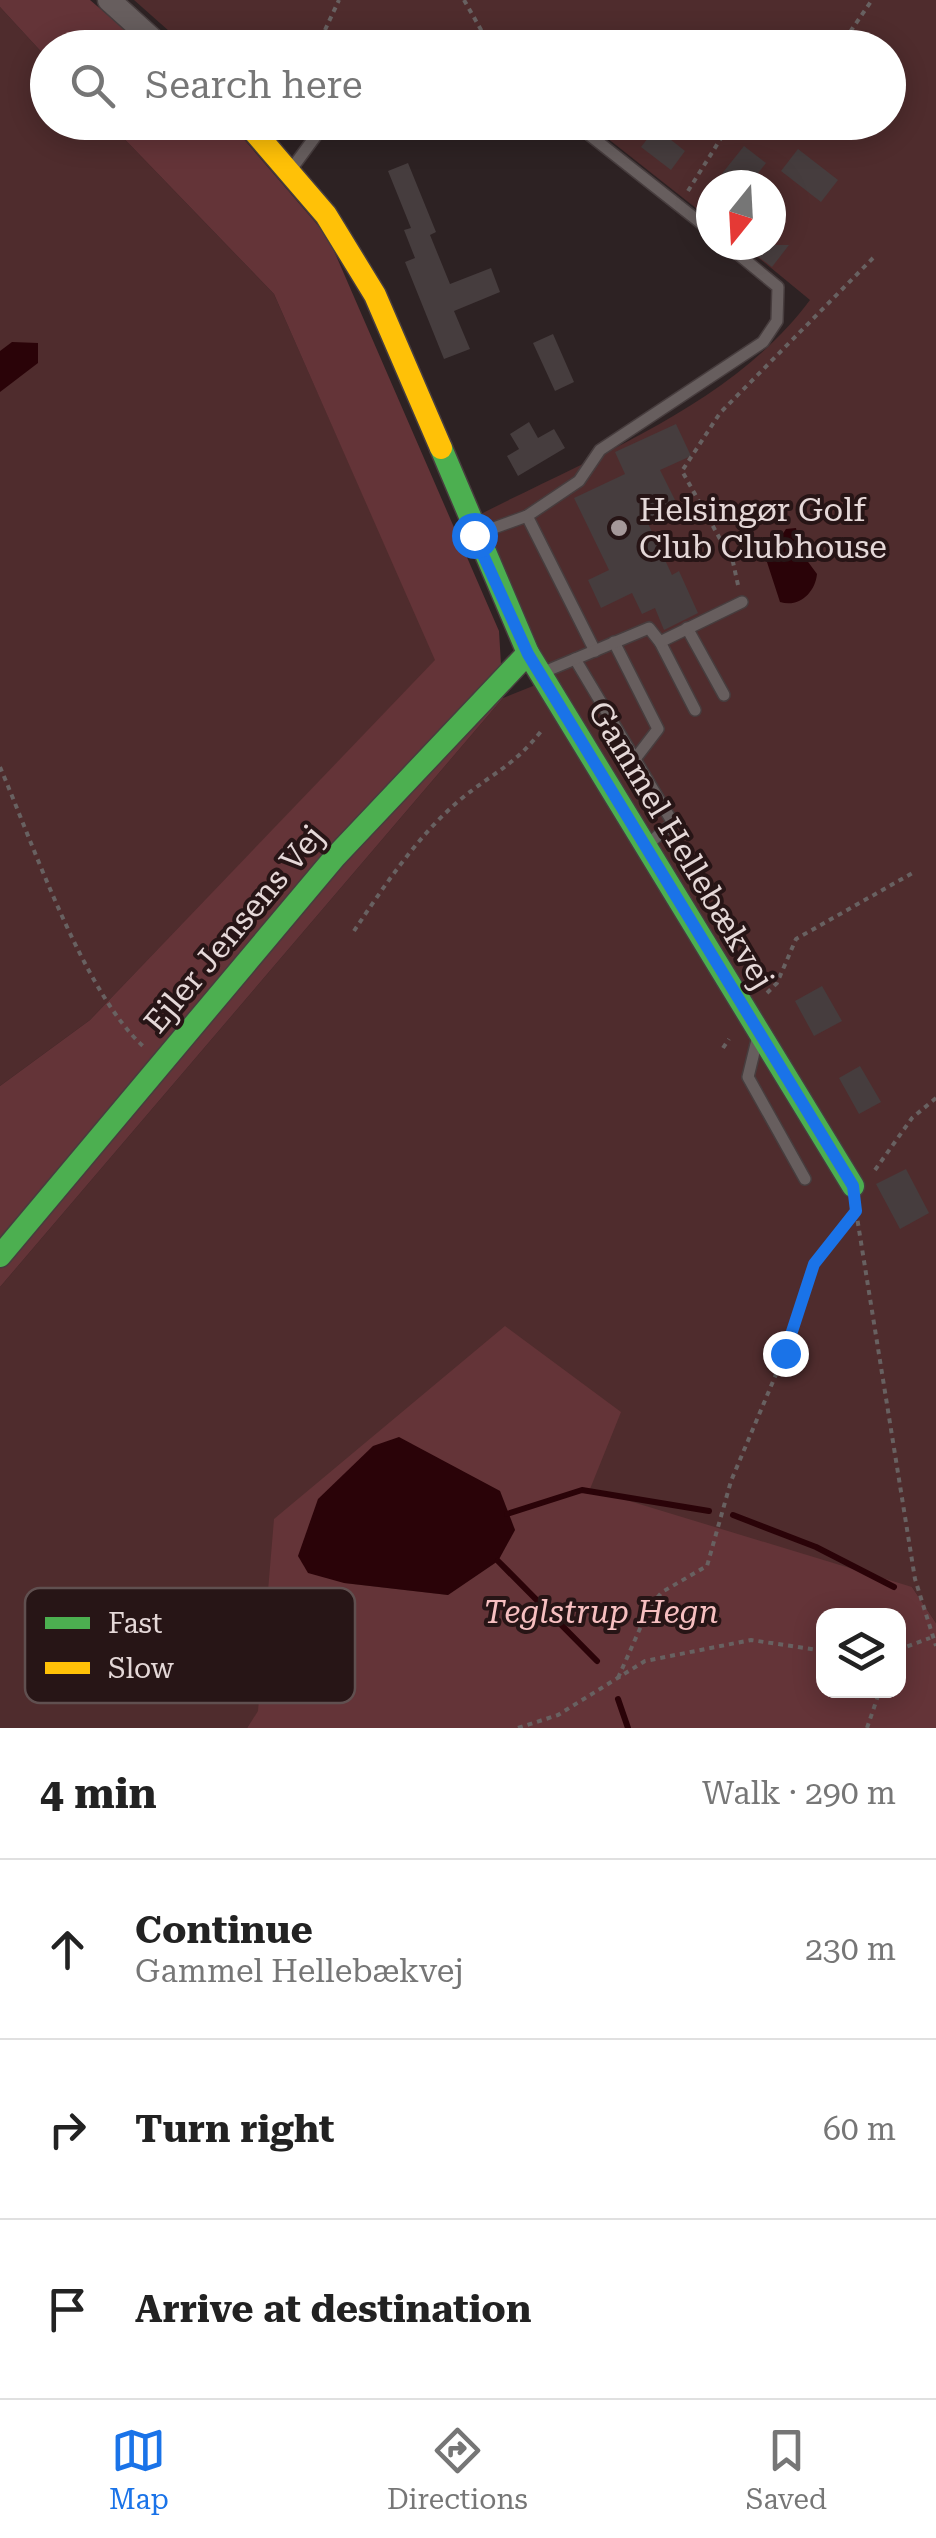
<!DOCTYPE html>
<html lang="en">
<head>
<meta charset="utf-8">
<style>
  body { margin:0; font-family:"Roboto Serif",serif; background:#f6f6f6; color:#222 }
  .controls { position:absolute; right:30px; bottom:30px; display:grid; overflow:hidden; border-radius:20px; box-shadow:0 5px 25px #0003 }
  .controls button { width:90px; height:90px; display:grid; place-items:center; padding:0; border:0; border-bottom:2px solid #e0e0e0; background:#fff; color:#222; font:50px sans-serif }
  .compass { position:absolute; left:696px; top:170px; width:90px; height:90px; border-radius:50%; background:#fff; box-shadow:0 5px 25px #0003; rotate:198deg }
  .stop { position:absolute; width:30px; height:30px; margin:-22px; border:8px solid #1a73e8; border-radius:50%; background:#fff }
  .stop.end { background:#1a73e8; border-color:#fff; box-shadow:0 2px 10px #0008 }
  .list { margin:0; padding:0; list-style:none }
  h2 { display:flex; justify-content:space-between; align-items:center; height:130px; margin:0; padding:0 40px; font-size:42px }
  h2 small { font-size:32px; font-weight:400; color:#767676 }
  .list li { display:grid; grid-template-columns:65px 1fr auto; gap:30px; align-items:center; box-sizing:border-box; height:180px; padding:0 40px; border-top:2px solid #e0e0e0 }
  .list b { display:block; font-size:38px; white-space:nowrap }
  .list p { margin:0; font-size:32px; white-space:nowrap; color:#767676 }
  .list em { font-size:32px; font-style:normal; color:#767676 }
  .icon { flex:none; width:55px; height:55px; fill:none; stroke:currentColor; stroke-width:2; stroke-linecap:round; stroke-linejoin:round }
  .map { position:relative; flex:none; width:936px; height:1728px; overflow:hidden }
  .search { position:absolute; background:#fff; box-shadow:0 5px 25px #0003; left:30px; right:30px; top:30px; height:110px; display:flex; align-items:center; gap:25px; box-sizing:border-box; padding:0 35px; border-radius:55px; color:#767676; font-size:38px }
  .sheet { height:670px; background:#fff }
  nav { display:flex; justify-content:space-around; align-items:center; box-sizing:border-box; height:140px; border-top:2px solid #e0e0e0; background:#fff; font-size:28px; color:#767676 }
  nav a { display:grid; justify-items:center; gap:5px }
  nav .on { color:#1a73e8 }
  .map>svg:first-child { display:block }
  .green { fill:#4f2c2d }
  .forest { fill:#643438; fill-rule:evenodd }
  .water { fill:#2a0308 }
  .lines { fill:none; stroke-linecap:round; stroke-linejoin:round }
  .stream { stroke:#2a0308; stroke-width:6 }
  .building { fill:#463d3e }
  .lane-casing { stroke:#473d3e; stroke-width:14 }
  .street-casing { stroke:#473d3e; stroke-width:25 }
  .fast-casing { stroke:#473d3e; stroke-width:25 }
  .slow-casing { stroke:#473d3e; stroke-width:25 }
  .path { stroke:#686161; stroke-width:4; stroke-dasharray:5 5; stroke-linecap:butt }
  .lane { stroke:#675e5e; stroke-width:11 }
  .street { stroke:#675e5e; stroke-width:22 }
  .fast { stroke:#4caf50; stroke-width:22 }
  .slow { stroke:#ffc107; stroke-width:22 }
  .route { stroke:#1a73e8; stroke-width:12 }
  .poi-dot { fill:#a59899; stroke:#271516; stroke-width:4 }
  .labels { text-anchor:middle; stroke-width:8; stroke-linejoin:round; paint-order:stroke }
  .poi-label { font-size:32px; fill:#e5d8d8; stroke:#271516; text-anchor:start }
  .street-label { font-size:32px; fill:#e5d8d8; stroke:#271516 }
  .park-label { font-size:32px; font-style:italic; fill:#f6bfc0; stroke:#271516 }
  .key { fill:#271516; stroke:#605050; stroke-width:2.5 }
  .key-label { font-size:28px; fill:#e5d8d8 }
</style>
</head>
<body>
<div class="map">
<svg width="936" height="1728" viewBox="0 0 936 1728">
  <rect width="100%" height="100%" fill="#2d2223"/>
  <g class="green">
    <path d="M134,0H936V1623L912,1587L824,1616V1690H898L936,1728L258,1712L247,1728H0V1287L503,698L553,678L479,515C593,456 732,405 810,300L743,245H771V185H711V220L588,123L888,122V48H473C445,31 404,29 377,47H187Z"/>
    <polygon points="0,7 47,58 48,122 109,123 274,294 436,660 90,1020 0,1086"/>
  </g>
  <g class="forest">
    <polygon points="0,0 90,0 145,47 48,48 47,58 0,7"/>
    <polygon points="109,123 230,123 328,237 499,631 503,698 0,1287 0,1086 90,1020 435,660 274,294"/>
    <path d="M505,1326L621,1412L590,1489L912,1587L936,1623V1728H247L258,1711L274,1519ZM399,1438L500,1491L515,1530L498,1561L448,1595L344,1583ZM824,1616H898V1690H824Z"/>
  </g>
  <g class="water">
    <polygon points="12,342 38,343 38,363 0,392 0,351"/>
    <path d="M796,528L800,551L817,574C815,593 799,608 780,602L766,559L786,529Z"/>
    <polygon points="399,1437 500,1491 515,1530 498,1561 448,1595 344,1583 308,1573 298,1556 318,1499 373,1446"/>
  </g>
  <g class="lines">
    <g class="stream">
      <polyline points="507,1514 582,1490 709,1511"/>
      <polyline points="733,1515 816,1547 894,1587"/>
      <polyline points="498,1561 597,1661"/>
      <polyline points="618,1699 628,1728"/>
    </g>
  </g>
  <g class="building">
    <polygon points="656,128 685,151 671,170 641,147"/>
    <polygon points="744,146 766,163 749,185 713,185"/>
    <polygon points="798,149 838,180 821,202 781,171"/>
    <polygon points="408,163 436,232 430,235 450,284 491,268 500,292 454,311 470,349 444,359 405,262 415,258 404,230 411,228 388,171"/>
    <polygon points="743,245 789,245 772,267"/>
    <polygon points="553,334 574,382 555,391 533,343"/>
    <polygon points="529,422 538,438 554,429 565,448 518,476 507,456 519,449 510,434"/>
    <polygon points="676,424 691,456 660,470 677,504 646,519 672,575 679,571 698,613 664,630 655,608 642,614 632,593 601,608 588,580 609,570 574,498 625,474 615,452"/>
    <polygon points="822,986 842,1021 814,1036 795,1001"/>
    <polygon points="860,1066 881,1102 859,1114 839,1078"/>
    <polygon points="906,1169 929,1213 900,1229 876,1184"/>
  </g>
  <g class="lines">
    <defs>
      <g id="lane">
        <polyline points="422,48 434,48"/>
        <polyline points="573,122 711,231"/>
        <polyline points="290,171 326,122"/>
        <polyline points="527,516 595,651"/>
        <polyline points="480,533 527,516 579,481 600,450 763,342 777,321 778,287 727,245"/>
        <polyline points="687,628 724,695"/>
        <polyline points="614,642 658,729 635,759"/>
        <polyline points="660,642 695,710"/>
        <polyline points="575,659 673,823 647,845"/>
        <polyline points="544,672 649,628 660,642 742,602"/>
        <polyline points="757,1040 748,1077 805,1179"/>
      </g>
      <polyline id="street" points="109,0 162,48"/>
      <g id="fast">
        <polyline points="441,448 528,653 853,1186"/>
        <polyline points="0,1256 335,857 528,653"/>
      </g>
      <polyline id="slow" points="246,122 326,215 375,295 441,448"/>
    </defs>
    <use href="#lane" class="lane-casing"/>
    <use href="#street" class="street-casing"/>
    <use href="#fast" class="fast-casing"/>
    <use href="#slow" class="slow-casing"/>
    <g class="path">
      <polyline points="464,0 484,35 501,48"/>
      <polyline points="325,30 339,0"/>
      <polyline points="839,48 872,0"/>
      <polyline points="688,191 723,135 744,122"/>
      <polyline points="738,585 733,562 682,471 720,413 873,258"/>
      <path d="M0,767C33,844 84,993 143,1046"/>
      <path d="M354,931C384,886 419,834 461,799C494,772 514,766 542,730"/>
      <polyline points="767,993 777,983 796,939 916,871"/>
      <polyline points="723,1048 729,1039"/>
      <polyline points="875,1170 912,1118 936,1098"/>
      <polyline points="856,1211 915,1579 936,1646"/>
      <polyline points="898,1650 930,1638"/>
      <polyline points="618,1678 650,1606 662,1592 707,1566 731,1481 785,1353 813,1264 854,1214"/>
      <polyline points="518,1728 558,1715 645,1661 751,1640 824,1651"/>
      <polyline points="867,1728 880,1690"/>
    </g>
    <use href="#lane" class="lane"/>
    <use href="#street" class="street"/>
    <use href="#fast" class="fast"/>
    <use href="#slow" class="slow"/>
  </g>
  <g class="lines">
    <polyline class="route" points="474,535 528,654 853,1186 856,1211 814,1264 785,1353"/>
  </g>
  <circle class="poi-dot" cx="619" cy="528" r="10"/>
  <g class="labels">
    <g class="poi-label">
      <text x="639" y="521">Helsingør Golf<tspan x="639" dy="37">Club Clubhouse</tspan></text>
    </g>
    <g class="street-label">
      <text transform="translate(681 845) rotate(59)" y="11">Gammel Hellebækvej</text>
      <text transform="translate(234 929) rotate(-50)" y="11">Ejler Jensens Vej</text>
    </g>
    <g class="park-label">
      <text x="601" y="1623">Teglstrup Hegn</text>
    </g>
  </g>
  <rect x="25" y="1588" width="330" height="115" rx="15" class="key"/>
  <rect x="45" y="1617" width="45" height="12" fill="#4caf50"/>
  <rect x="45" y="1662" width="45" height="12" fill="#ffc107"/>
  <g class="key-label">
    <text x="108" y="1633">Fast</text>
    <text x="108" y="1678">Slow</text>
  </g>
</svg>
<div class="controls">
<button><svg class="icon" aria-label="layers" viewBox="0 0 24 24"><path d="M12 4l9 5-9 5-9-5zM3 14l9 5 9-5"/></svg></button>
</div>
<svg class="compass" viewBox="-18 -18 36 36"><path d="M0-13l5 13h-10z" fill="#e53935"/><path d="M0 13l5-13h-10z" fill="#767676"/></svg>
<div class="stop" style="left:474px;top:535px"></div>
<div class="stop end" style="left:785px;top:1353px"></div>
<div class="search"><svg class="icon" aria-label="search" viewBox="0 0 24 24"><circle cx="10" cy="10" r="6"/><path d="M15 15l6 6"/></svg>Search here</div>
</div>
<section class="sheet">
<h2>4 min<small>Walk · 290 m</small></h2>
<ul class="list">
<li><svg class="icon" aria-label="ahead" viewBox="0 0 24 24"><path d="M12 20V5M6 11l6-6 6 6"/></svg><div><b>Continue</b><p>Gammel Hellebækvej</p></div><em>230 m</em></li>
<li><svg class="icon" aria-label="right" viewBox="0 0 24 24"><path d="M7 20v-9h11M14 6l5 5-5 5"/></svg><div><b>Turn right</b></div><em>60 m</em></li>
<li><svg class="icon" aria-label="arrive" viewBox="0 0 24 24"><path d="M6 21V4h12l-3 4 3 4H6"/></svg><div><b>Arrive at destination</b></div></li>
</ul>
</section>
<nav>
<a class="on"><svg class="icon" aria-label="map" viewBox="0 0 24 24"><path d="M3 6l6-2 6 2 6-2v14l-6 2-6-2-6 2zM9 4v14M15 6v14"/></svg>Map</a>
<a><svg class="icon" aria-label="directions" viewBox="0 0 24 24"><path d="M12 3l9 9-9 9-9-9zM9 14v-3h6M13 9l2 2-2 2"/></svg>Directions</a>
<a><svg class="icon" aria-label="saved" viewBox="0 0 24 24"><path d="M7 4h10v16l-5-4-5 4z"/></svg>Saved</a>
</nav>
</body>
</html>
